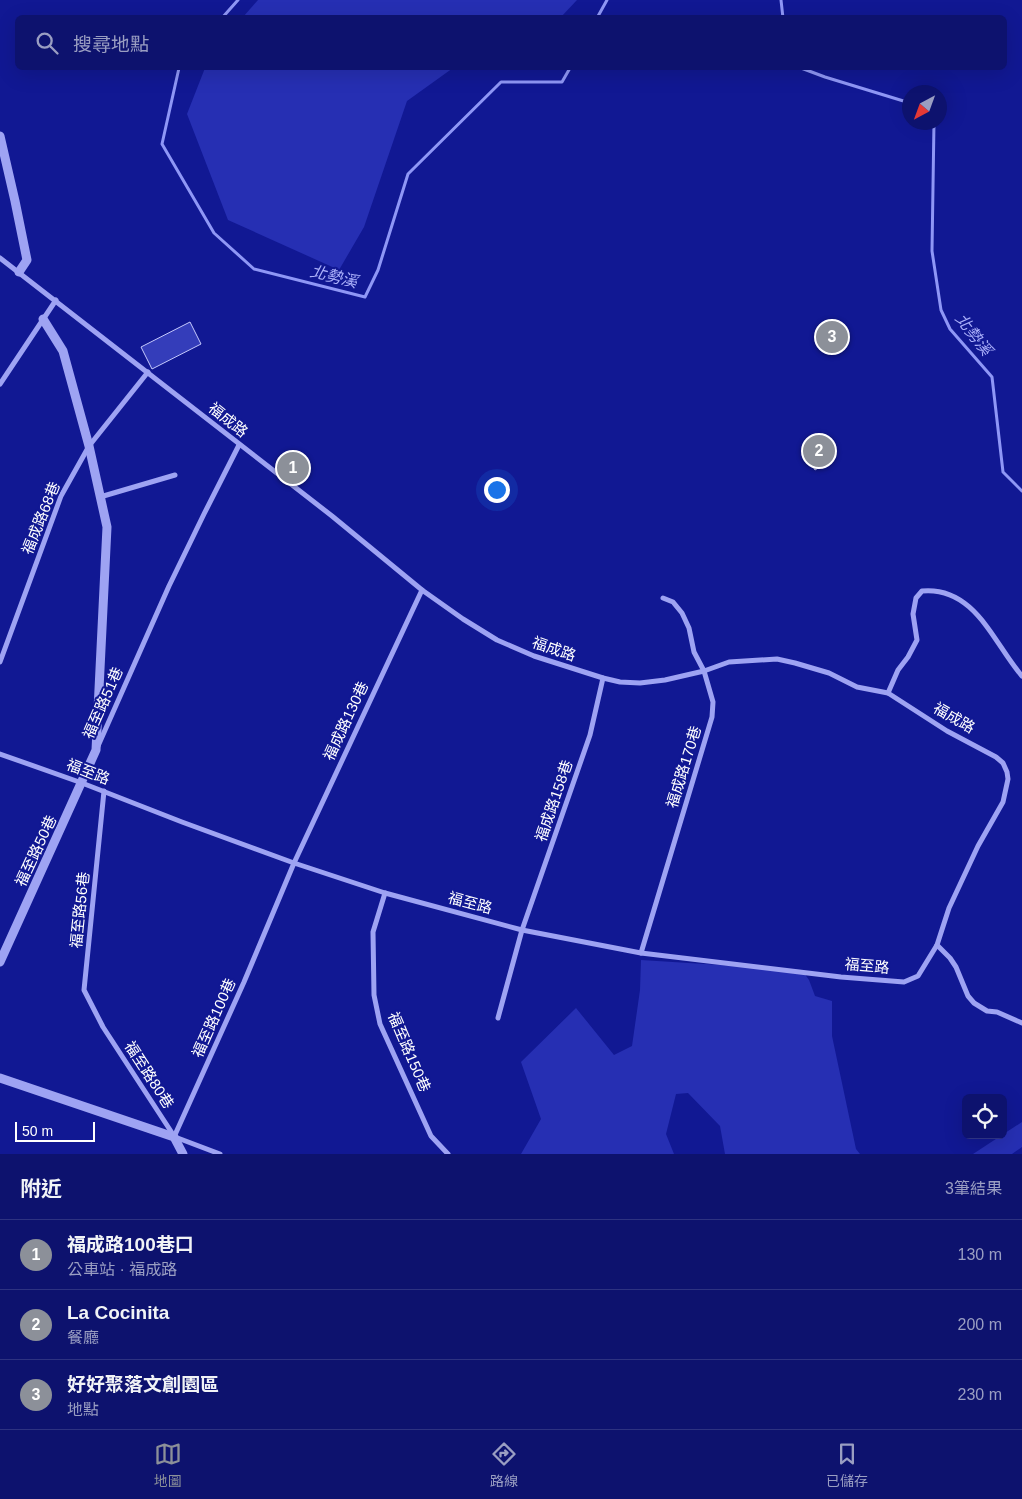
<!DOCTYPE html>
<html lang="zh-TW">
<head>
<meta charset="utf-8">
<style>
  body { margin:0; font-family:Arial,"Noto Sans TC",sans-serif; background:#1b2076; color:#f1f3f6 }
  .controls { position:absolute; right:15px; bottom:15px; display:grid; overflow:hidden; border-radius:8px; box-shadow:0 5px 20px #0002 }
  .controls button { width:45px; height:45px; display:grid; place-items:center; padding:0; border:0; border-bottom:1px solid #2d3281; background:#0d126e; color:#f1f3f6; font:25px sans-serif }
  .compass { position:absolute; left:902px; top:85px; width:45px; height:45px; border-radius:50%; background:#0d126e; box-shadow:0 5px 20px #0002; rotate:221deg }
  .scale { position:absolute; left:15px; bottom:12px; width:80px; box-sizing:border-box; padding-left:5px; border:2px solid #fff; border-top:0; font-size:14px; line-height:18px; white-space:nowrap; color:#fff; -webkit-text-stroke:4px #111893; paint-order:stroke }
  .you { position:absolute; left:496px; top:489px; width:18px; height:18px; margin:-12px; border:4px solid #fff; border-radius:50%; background:#1a73e8; box-shadow:0 0 0 8px #1a73e833 }
  .badge { display:grid; place-items:center; width:32px; height:32px; border-radius:50%; background:#8c9099; color:#fff; font-size:16px; font-weight:700 }
  .pin { position:absolute; translate:-50% -50%; border:2px solid #fff; box-shadow:0 1px 5px #0006 }
  .list { margin:0; padding:0; list-style:none }
  h2 { display:flex; justify-content:space-between; align-items:center; height:65px; margin:0; padding:0 20px; font-size:21px }
  h2 small { font-size:16px; font-weight:400; color:#9a9ec2 }
  .list li { display:grid; grid-template-columns:32px 1fr auto; gap:15px; align-items:center; box-sizing:border-box; height:70px; padding:0 20px; border-top:1px solid #2d3281 }
  .list b { display:block; font-size:19px; white-space:nowrap }
  .list p { margin:0; font-size:16px; white-space:nowrap; color:#9a9ec2 }
  .list em { font-size:16px; font-style:normal; color:#9a9ec2 }
  .icon { flex:none; width:28px; height:28px; fill:none; stroke:currentColor; stroke-width:2; stroke-linecap:round; stroke-linejoin:round }
  .map { position:relative; flex:none; width:1022px; height:1154px; overflow:hidden }
  .search { position:absolute; background:#0d126e; box-shadow:0 5px 20px #0002; left:15px; right:15px; top:15px; height:55px; display:flex; align-items:center; gap:12px; box-sizing:border-box; padding:0 18px; border-radius:8px; color:#9a9ec2; font-size:19px }
  .sheet { height:275px; background:#0d126e }
  nav { display:flex; justify-content:space-around; align-items:center; box-sizing:border-box; height:70px; border-top:1px solid #2d3281; background:#0d126e; font-size:14px; color:#9a9ec2 }
  nav a { display:grid; justify-items:center; gap:2px }
  nav .on { color:#8c9099 }
  .map>svg:first-child { display:block }
  .green { fill:#262fb3 }
  .lines { fill:none; stroke-linecap:round; stroke-linejoin:round }
  .stream { stroke:#8f97f6; stroke-width:3 }
  .building { fill:#343dba; stroke:#c5c9fd }
  .minor { stroke:#9ea3f3; stroke-width:5 }
  .tertiary { stroke:#9ea3f3; stroke-width:9 }
  .labels { text-anchor:middle; stroke-width:4; stroke-linejoin:round; paint-order:stroke }
  .street-label { font-size:15px; fill:#fff; stroke:#111893 }
  .water-label { font-size:16px; font-style:italic; fill:#aaaffa; stroke:#111893 }
</style>
</head>
<body>
<div class="map">
<svg width="1022" height="1154" viewBox="0 0 1022 1154">
  <rect width="100%" height="100%" fill="#111893"/>
  <g class="green">
    <polygon points="258,0 577,0 561,17 243,17"/>
    <polygon points="205,68 453,68 407,101 364,227 339,270 228,220 187,114"/>
    <polygon points="641,960 802,970 809,980 815,996 832,1001 832,1036 856,1149 860,1154 725,1154 720,1126 688,1093 676,1094 666,1134 674,1154 521,1154 541,1119 521,1062 576,1008 614,1055 632,1046 640,990"/>
    <polygon points="1022,1122 1022,1147 1012,1154 973,1154"/>
  </g>
  <g class="lines">
    <g class="stream">
      <polyline points="781,0 783,18"/>
      <polyline points="222,18 238,0"/>
      <polyline points="597,18 607,0"/>
      <polyline points="179,68 162,144 214,233 254,269 365,297 378,270 408,174 501,82 562,82 570,68"/>
      <polyline points="801,68 825,77 910,103"/>
      <polyline points="934,122 932,251 941,310 950,329 992,377 1003,472 1022,491"/>
    </g>
  </g>
  <g class="building">
    <polygon points="190,322 201,344 152,369 141,347"/>
    <polygon points="823,435 836,457 815,470 802,448"/>
  </g>
  <g class="lines">
    <g class="minor">
      <polyline points="0,258 332,516 422,590 463,619 497,640 534,656 603,678 620,682 640,683 665,680 704,671 729,662 777,659 795,663 829,673 857,687 888,693 947,731 996,757 1003,763 1007,772 1008,779 1003,802 978,846 949,908 937,945 918,976 904,982 841,977 641,953 522,930 385,893 294,863 182,822 82,783 0,754"/>
      <polyline points="0,384 56,300"/>
      <polyline points="100,497 175,475"/>
      <polyline points="0,662 61,496 89,446 148,372"/>
      <path d="M888,693L898,670L908,657L917,640L913,614L916,598L922,591C975,586 994,644 1022,676"/>
      <polyline points="98,746 169,586 204,514 239,445"/>
      <polyline points="104,791 84,990 103,1027 174,1136"/>
      <polyline points="385,893 373,932 374,995 380,1024 431,1136 448,1154"/>
      <polyline points="937,945 950,958 956,967 968,996 974,1003 987,1011 997,1012 1022,1023"/>
      <polyline points="641,953 712,717 713,702 704,671 694,652 689,628 682,613 673,602 663,598"/>
      <polyline points="498,1018 522,930 590,735 603,678"/>
      <polyline points="174,1137 244,982 294,863 422,590"/>
      <polyline points="175,1137 220,1154"/>
    </g>
    <g class="tertiary">
      <polyline points="0,136 15,201 27,260 19,272"/>
      <polyline points="0,962 96,750 107,527 89,446 63,351 43,319"/>
      <polyline points="0,1078 174,1137 183,1154"/>
    </g>
  </g>
  <g class="labels">
    <g class="street-label">
      <text transform="translate(228 420) rotate(39)" y="5">福成路</text>
      <text transform="translate(41 518) rotate(-68)" y="5">福成路68巷</text>
      <text transform="translate(554 649) rotate(19)" y="5">福成路</text>
      <text transform="translate(103 703) rotate(-66)" y="5">福至路51巷</text>
      <text transform="translate(954 718) rotate(30)" y="5">福成路</text>
      <text transform="translate(346 721) rotate(-65)" y="5">福成路130巷</text>
      <text transform="translate(684 767) rotate(-73)" y="5">福成路170巷</text>
      <text transform="translate(88 772) rotate(21)" y="5">福至路</text>
      <text transform="translate(554 801) rotate(-71)" y="5">福成路158巷</text>
      <text transform="translate(36 851) rotate(-65)" y="5">福至路50巷</text>
      <text transform="translate(470 903) rotate(15)" y="5">福至路</text>
      <text transform="translate(80 910) rotate(-84)" y="5">福至路56巷</text>
      <text transform="translate(867 966) rotate(5)" y="5">福至路</text>
      <text transform="translate(214 1018) rotate(-66)" y="5">福至路100巷</text>
      <text transform="translate(409 1052) rotate(67)" y="5">福至路150巷</text>
      <text transform="translate(149 1075) rotate(57)" y="5">福至路80巷</text>
    </g>
    <g class="water-label">
      <text transform="translate(334 276) rotate(14)" y="6">北勢溪</text>
      <text transform="translate(974 334) rotate(52)" y="6">北勢溪</text>
    </g>
  </g>
</svg>
<div class="controls">
<button><svg class="icon" aria-label="locate" viewBox="0 0 24 24"><circle cx="12" cy="12" r="6"/><path d="M12 2v4M12 18v4M2 12h4M18 12h4"/></svg></button>
</div>
<svg class="compass" viewBox="-18 -18 36 36"><path d="M0-13l5 13h-10z" fill="#e53935"/><path d="M0 13l5-13h-10z" fill="#9a9ec2"/></svg>
<div class="scale">50 m</div>
<div class="you"></div>
<div class="pin badge" style="left:293px;top:468px">1</div>
<div class="pin badge" style="left:819px;top:451px">2</div>
<div class="pin badge" style="left:832px;top:337px">3</div>
<div class="search"><svg class="icon" aria-label="search" viewBox="0 0 24 24"><circle cx="10" cy="10" r="6"/><path d="M15 15l6 6"/></svg>搜尋地點</div>
</div>
<section class="sheet">
<h2>附近<small>3筆結果</small></h2>
<ul class="list">
<li><span class="badge">1</span><div><b>福成路100巷口</b><p>公車站 · 福成路</p></div><em>130 m</em></li>
<li><span class="badge">2</span><div><b>La Cocinita</b><p>餐廳</p></div><em>200 m</em></li>
<li><span class="badge">3</span><div><b>好好聚落文創園區</b><p>地點</p></div><em>230 m</em></li>
</ul>
</section>
<nav>
<a class="on"><svg class="icon" aria-label="map" viewBox="0 0 24 24"><path d="M3 6l6-2 6 2 6-2v14l-6 2-6-2-6 2zM9 4v14M15 6v14"/></svg>地圖</a>
<a><svg class="icon" aria-label="directions" viewBox="0 0 24 24"><path d="M12 3l9 9-9 9-9-9zM9 14v-3h6M13 9l2 2-2 2"/></svg>路線</a>
<a><svg class="icon" aria-label="saved" viewBox="0 0 24 24"><path d="M7 4h10v16l-5-4-5 4z"/></svg>已儲存</a>
</nav>
</body>
</html>
